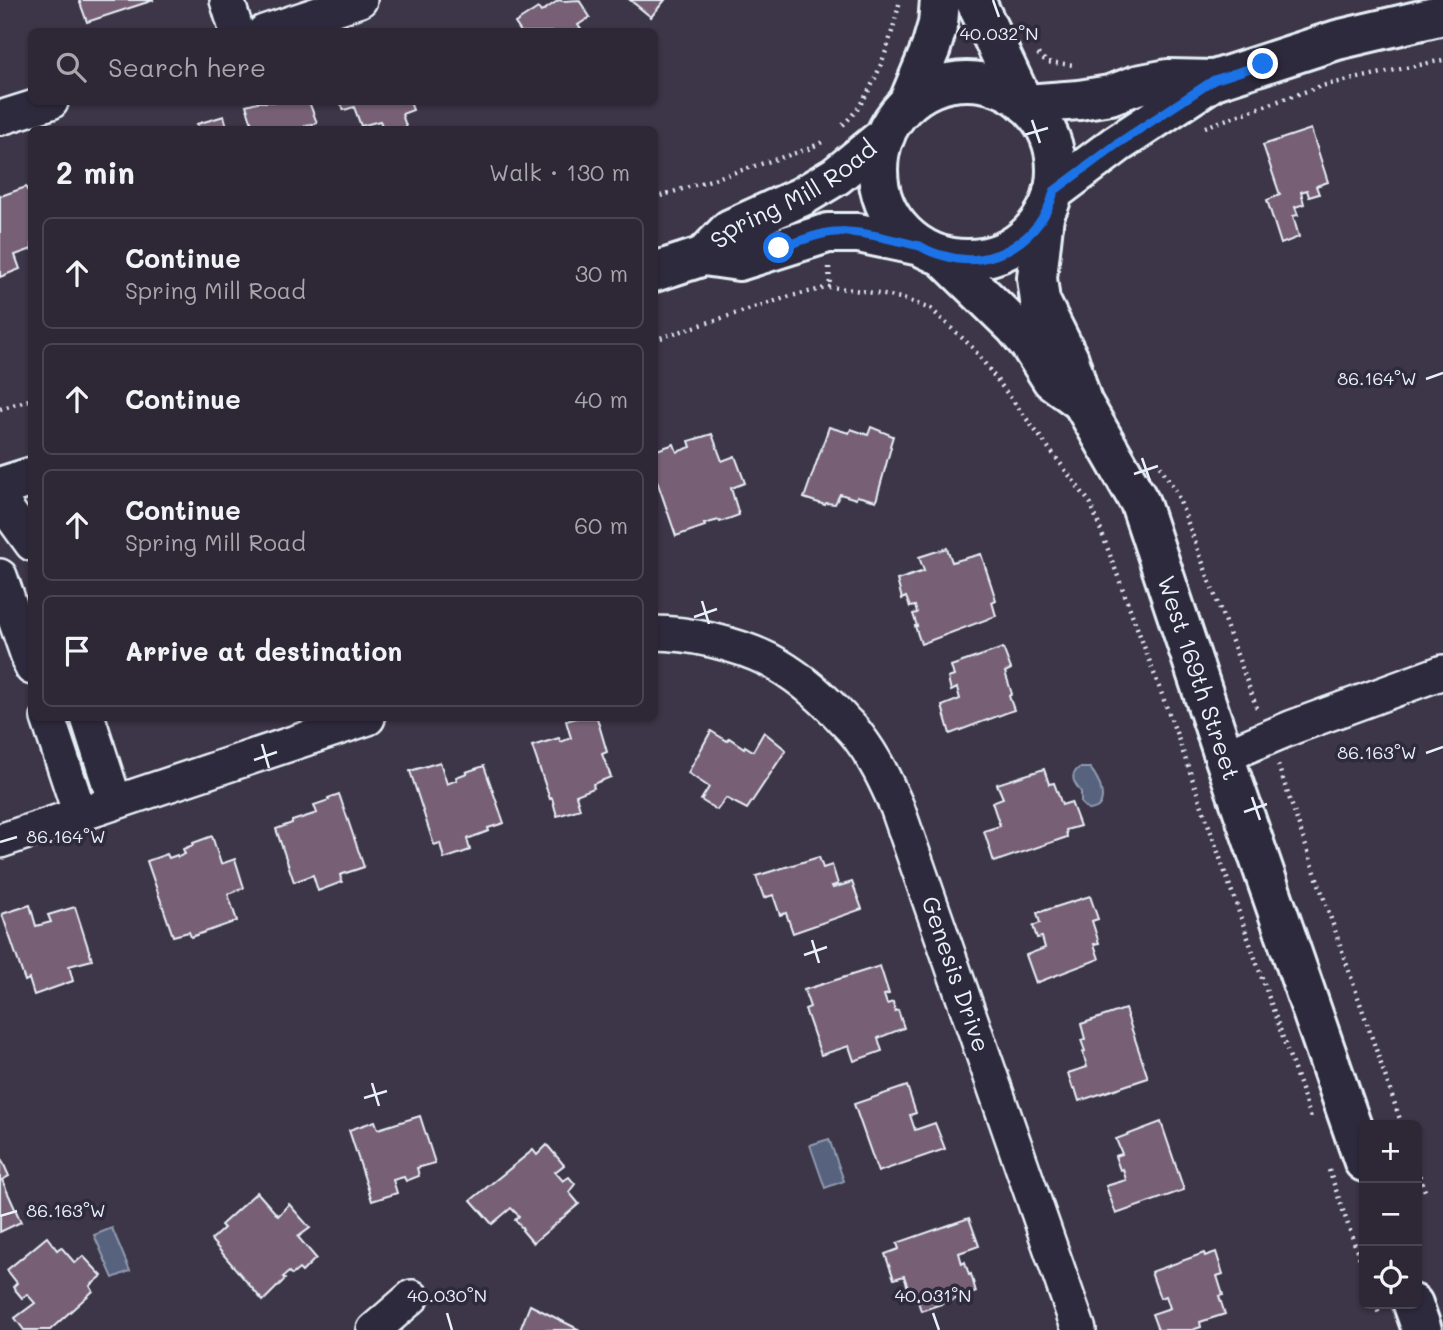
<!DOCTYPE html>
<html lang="en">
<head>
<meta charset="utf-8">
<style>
  body { margin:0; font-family:Mali,sans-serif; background:#36303e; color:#f1f3f6 }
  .controls { position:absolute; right:21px; bottom:21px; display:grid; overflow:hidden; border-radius:10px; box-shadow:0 2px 5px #0004 }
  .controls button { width:63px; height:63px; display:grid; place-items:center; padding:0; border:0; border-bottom:2px solid #494451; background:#2e2836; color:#f1f3f6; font:35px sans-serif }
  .stop { position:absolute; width:21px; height:21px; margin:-16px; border:5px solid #1a73e8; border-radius:50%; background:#fff }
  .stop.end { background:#1a73e8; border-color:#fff; box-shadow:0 2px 7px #0008 }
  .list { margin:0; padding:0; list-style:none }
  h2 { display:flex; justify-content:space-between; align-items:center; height:91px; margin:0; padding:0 28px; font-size:30px }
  h2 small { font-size:23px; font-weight:400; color:#a7a6ad }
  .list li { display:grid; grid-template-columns:46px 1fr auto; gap:21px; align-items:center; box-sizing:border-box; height:112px; margin:0 14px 14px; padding:0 14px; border:2px solid #494451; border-radius:10px }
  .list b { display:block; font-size:26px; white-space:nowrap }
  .list p { margin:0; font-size:23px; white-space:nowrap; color:#a7a6ad }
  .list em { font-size:23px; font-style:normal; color:#a7a6ad }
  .icon { flex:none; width:38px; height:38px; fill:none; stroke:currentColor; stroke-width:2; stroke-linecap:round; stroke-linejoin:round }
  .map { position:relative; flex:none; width:1443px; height:1330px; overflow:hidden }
  .search { position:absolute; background:#2e2836; box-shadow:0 2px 5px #0004; left:28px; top:28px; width:630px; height:77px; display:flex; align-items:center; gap:18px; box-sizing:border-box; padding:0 24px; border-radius:10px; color:#a7a6ad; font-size:26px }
  .panel { position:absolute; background:#2e2836; box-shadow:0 2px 5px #0004; left:28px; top:126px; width:630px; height:595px; border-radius:10px }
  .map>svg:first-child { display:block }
  .water { fill:#56627e; stroke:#909baf; stroke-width:2 }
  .building { fill:#776074; stroke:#e8f1f8; stroke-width:2 }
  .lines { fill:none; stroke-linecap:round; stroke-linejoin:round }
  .minor-casing { stroke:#e8f1f8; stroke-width:38 }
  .tertiary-casing { stroke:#e8f1f8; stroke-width:44 }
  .path { stroke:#e8f1f8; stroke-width:4.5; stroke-dasharray:2 5; stroke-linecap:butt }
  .minor { stroke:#2f2a3d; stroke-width:33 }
  .tertiary { stroke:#2f2a3d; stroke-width:38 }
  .route { stroke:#1a73e8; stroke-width:9 }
  .ticks { fill:none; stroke:#e8f1f8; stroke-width:2.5 }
  .labels { text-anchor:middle; stroke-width:7; stroke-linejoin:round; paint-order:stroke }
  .street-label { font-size:24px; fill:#e8f1f8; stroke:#2f2a3d }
  .ticks-label { font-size:18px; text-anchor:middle; fill:#e8f1f8; stroke:#2f2a3d; stroke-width:7; stroke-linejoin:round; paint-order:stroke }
</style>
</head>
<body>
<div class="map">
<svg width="1443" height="1330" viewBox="0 0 1443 1330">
  <rect width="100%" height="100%" fill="#3d3548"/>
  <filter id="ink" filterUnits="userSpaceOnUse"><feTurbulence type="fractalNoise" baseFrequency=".0143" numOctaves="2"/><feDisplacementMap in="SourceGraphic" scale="14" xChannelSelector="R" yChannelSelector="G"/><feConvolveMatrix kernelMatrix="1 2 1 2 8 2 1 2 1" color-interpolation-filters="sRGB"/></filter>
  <g filter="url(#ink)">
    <g class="water">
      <path d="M1079,768H1090C1100,780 1112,809 1088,810L1081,803V792C1075,784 1068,776 1079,768Z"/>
      <polygon points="829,1139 844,1181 825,1188 810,1145"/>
      <polygon points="112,1228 130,1271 113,1278 94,1235"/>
    </g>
    <g class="building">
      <polygon points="79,0 154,0 87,22"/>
      <polygon points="559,0 563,1 579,0 590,17 578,25 583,32 521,32 515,23 538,8 541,12"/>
      <polygon points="630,0 665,0 651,17"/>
      <polygon points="257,102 309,102 317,123 305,126 306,130 254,130 246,105"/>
      <polygon points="340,102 410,102 413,110 402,114 407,129 384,130 380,121 361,126 354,107 344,110"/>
      <polygon points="224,116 228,130 199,130 197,124"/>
      <polygon points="1311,129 1328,182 1316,186 1319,194 1309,197 1307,190 1301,192 1304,204 1295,207 1298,215 1293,216 1299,237 1281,244 1267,200 1280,195 1263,145"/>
      <polygon points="26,187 27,190 32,188 32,249 15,255 20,269 0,277 0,194 1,196"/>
      <polygon points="829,427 849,433 851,429 868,435 871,427 893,436 890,446 891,447 876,501 857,496 856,499 840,494 835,504 826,503 825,505 804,498"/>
      <polygon points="712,434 722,461 735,456 745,483 731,488 739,515 720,522 719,520 704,524 705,526 676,536 654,472 654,451 674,444 677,452 691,447 689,441"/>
      <polygon points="947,548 952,562 981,554 996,600 992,602 996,616 921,644 915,626 917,626 913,614 917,613 915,606 910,607 906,597 902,599 897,580 924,571 919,557"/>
      <polygon points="1003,648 1011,669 1005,672 1012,694 1009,696 1014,710 950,734 942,706 960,699 957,688 951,691 948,678 954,676 951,666"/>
      <polygon points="577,718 597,718 607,752 602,754 611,777 593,784 594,788 576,795 580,809 557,816 552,798 550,799 532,746 559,738 561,742 571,738 566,721"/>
      <polygon points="711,731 727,741 729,738 744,748 745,746 753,751 764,732 786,750 747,809 726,798 717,810 701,800 709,787 688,773"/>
      <polygon points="440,762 447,784 457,780 456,777 467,773 466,772 484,766 504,823 488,828 489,831 467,839 470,850 444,859 440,843 434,845 410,771"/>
      <polygon points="1044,769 1049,784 1054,783 1062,805 1071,802 1080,826 1066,830 1067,837 994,862 984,831 1000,826 992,802 1003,798 997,784"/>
      <polygon points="339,794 364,867 340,875 342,882 318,891 313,875 294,882 276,829 292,823 292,821 317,813 314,805 329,800 328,798"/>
      <polygon points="212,836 221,864 235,859 244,888 228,894 237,921 191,937 189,932 173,936 147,861 167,854 169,858 177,855 178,857 185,854 183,849 193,845 193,843"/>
      <polygon points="819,857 823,868 832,865 838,884 832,886 833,888 852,882 862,909 793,933 786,913 780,915 773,895 764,898 756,876"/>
      <polygon points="1090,896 1098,919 1092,921 1099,943 1094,944 1099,959 1036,983 1026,955 1045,948 1042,937 1037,938 1033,926 1040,923 1037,913"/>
      <polygon points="30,905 36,926 51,922 48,915 75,907 92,960 69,966 73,981 34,995 29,979 25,981 2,914"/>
      <polygon points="880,966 889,994 884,995 887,1004 893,1002 895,1011 898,1010 904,1028 878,1038 882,1051 854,1061 849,1046 821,1055 805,1009 810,1007 804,990"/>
      <polygon points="1125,1009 1148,1078 1079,1101 1075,1088 1073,1089 1068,1073 1087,1067 1083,1052 1085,1051 1081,1040 1085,1039 1081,1024"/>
      <polygon points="907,1086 916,1113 910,1115 915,1130 935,1123 945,1149 878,1172 854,1104"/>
      <polygon points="420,1116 435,1163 417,1168 419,1176 406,1181 404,1177 393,1180 397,1193 372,1201 349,1130 375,1121 378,1129"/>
      <polygon points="1161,1122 1184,1190 1116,1214 1106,1186 1126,1180 1123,1169 1120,1170 1115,1156 1122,1154 1116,1139"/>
      <polygon points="547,1145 564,1165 555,1172 563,1181 569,1177 575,1184 569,1192 579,1204 533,1243 522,1230 523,1229 515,1220 519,1216 511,1208 492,1224 471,1200 533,1150 537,1155"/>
      <polygon points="0,1156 9,1176 2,1180 21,1222 0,1232"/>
      <polygon points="257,1192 278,1216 289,1204 310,1228 298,1237 316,1258 302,1272 299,1269 292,1275 289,1272 283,1277 285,1279 263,1301 211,1240 224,1228 221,1225"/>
      <polygon points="969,1218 979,1246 959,1253 962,1264 965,1262 969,1275 971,1274 976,1292 921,1311 916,1295 911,1297 904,1276 894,1279 885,1254 899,1249 897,1243"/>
      <polygon points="47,1237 57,1250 61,1247 75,1263 83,1256 102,1276 90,1286 93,1291 50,1330 24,1330 15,1318 35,1303 27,1294 22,1298 13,1287 17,1283 7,1270"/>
      <polygon points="1216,1252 1223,1274 1217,1276 1223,1295 1219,1296 1225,1314 1200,1322 1201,1327 1192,1330 1158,1330 1152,1314 1170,1308 1166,1296 1160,1298 1151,1272 1204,1253 1205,1256"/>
      <polygon points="530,1305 580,1330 520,1330"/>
    </g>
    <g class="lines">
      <defs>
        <g id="minor">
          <polyline points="227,0 237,32"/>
          <polyline points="264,32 360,0"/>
          <polyline points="0,118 51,102"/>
          <polyline points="0,500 32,544"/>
          <polyline points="0,576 32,668"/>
          <path id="s1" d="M654,633C690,633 737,644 769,660C796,674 819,694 840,716C846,723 853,729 858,736C875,758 886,782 897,807L1079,1330"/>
          <polyline points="48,718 80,814"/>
          <polyline points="88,718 115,802"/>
          <polyline points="1224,756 1293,727 1443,672"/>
          <polyline points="0,841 368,718"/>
          <polyline points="374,1330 412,1297"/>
        </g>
        <g id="tertiary">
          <polyline points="975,0 1021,98"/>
          <circle cx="967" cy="170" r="89"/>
          <polyline points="908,103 931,48 938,24 940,0"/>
          <polyline points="1026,104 1079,100 1110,95 1137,85 1168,79 1214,80"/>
          <polyline points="1053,192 1117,144 1214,80 1337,40 1443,15"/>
          <path id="s2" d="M704,256L730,229L801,197L836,176L885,136"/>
          <polyline points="942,256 1015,327 1029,344 1052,380 1082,402 1069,359 1040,301 1037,278 1044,215"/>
          <polyline points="654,272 704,256 739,261 828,233 858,233 920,246"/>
          <path id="s3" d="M1082,402L1140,503L1224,756L1364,1162"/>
          <polyline points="0,487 32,477"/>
          <polyline points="1413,1304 1422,1330"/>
        </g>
      </defs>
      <use href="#minor" class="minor-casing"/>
      <use href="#tertiary" class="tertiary-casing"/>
      <g class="path">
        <polyline points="1038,54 1047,62 1075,65"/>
        <path d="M843,125C876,93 890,43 900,0"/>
        <polyline points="1205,127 1321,86 1443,60"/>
        <polyline points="654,198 808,149 826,140"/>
        <polyline points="829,267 830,287"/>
        <polyline points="654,340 791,296 830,287 862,291 901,298 931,309 973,348 1091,504 1177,735 1311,1118"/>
        <polyline points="0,409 32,399"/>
        <polyline points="1160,466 1176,491 1258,711"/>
        <polyline points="1278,765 1402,1125"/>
        <polyline points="1417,1169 1425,1191"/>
        <polyline points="1329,1170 1364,1271"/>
        <polyline points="1375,1304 1380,1316"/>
      </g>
      <use href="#minor" class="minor"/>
      <use href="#tertiary" class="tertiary"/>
    </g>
  </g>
  <g class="lines" filter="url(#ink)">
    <path class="route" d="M779,248C795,243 811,236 827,233C857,228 891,240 920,246C928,251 936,254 945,256C992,271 1043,238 1054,191L1117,144L1214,80L1263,64"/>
  </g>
  <path class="ticks" d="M993,0L999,17M1032,120L1040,143M1024,135L1048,128M1426,379L1443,373M1142,458L1150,481M1134,474L1158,466M702,601L709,624M694,617L717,609M262,744L269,768M1426,753L1443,747M254,760L277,752M1252,797L1260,820M1244,812L1267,804M0,842L17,837M812,940L819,963M804,955L827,947M372,1083L379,1106M364,1098L387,1091M0,1216L17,1211M447,1313L452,1330M933,1313L939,1330"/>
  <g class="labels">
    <g class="street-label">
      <text dy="8" stroke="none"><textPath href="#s2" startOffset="110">Spring Mill Road</textPath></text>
      <text dy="8" stroke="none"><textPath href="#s3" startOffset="301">West 169th Street</textPath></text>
      <text dy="8" stroke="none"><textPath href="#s1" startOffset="495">Genesis Drive</textPath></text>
    </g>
  </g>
  <g class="ticks-label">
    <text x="999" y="40">40.032°N</text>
    <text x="1377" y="385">86.164°W</text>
    <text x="1377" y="759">86.163°W</text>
    <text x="66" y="843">86.164°W</text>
    <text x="66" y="1217">86.163°W</text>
    <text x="447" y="1302">40.030°N</text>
    <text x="933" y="1302">40.031°N</text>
  </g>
</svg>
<div class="controls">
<button>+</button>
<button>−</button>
<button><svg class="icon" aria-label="locate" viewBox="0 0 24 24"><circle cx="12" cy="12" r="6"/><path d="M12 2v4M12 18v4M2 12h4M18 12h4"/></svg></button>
</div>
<div class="stop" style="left:779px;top:248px"></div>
<div class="stop end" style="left:1263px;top:64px"></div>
<div class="search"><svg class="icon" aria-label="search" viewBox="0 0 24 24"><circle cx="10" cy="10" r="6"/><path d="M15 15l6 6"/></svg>Search here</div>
<section class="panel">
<h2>2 min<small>Walk · 130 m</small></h2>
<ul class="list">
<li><svg class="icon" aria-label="ahead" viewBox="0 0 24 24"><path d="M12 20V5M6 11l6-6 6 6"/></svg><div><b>Continue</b><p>Spring Mill Road</p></div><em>30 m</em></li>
<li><svg class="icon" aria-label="ahead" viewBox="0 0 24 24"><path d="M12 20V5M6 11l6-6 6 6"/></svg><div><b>Continue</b></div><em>40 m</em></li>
<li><svg class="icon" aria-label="ahead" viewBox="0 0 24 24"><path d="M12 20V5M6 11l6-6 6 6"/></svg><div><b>Continue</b><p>Spring Mill Road</p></div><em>60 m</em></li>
<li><svg class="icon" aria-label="arrive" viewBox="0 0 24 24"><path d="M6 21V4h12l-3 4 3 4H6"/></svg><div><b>Arrive at destination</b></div></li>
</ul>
</section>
</div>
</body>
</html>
